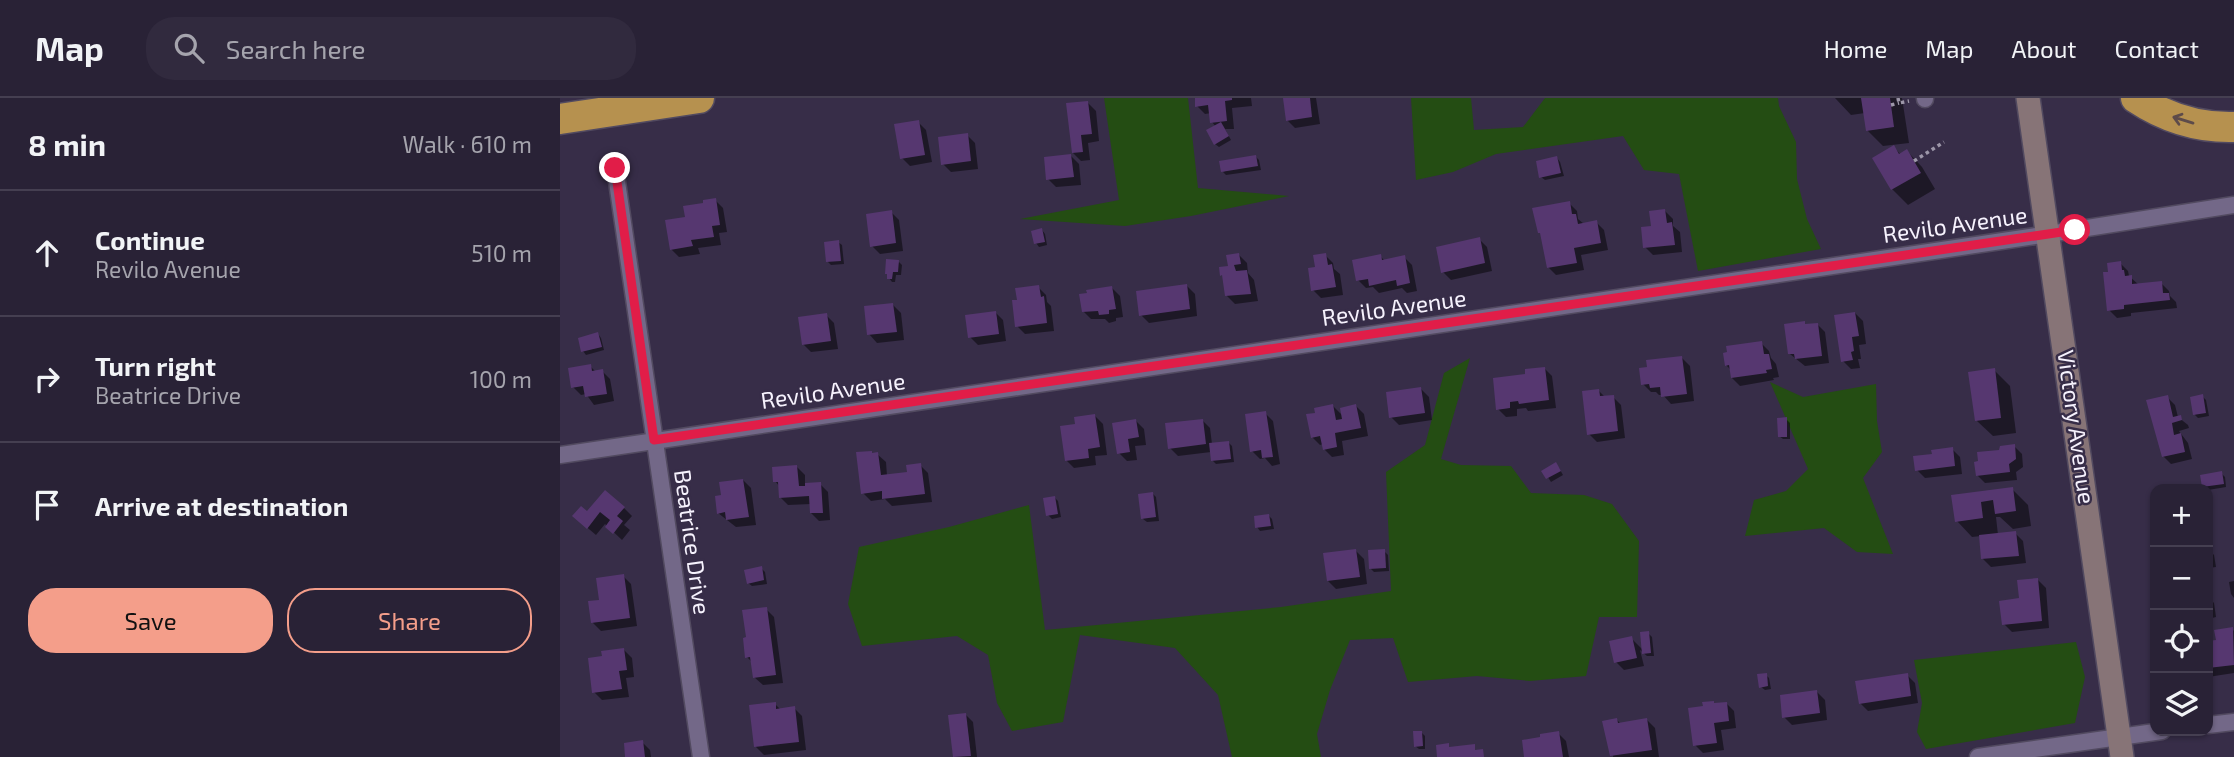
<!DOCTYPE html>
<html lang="en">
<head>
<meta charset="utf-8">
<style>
  body { margin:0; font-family:"Exo 2",sans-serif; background:#312a3e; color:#f1f3f6 }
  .controls { position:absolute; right:21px; bottom:21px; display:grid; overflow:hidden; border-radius:14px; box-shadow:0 2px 5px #0004 }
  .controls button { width:63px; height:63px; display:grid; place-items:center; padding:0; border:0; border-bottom:2px solid #453f51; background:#292236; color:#f1f3f6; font:35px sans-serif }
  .stop { position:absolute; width:21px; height:21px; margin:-16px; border:5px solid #e11d48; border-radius:50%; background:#fff }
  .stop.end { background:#e11d48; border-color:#fff; box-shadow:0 2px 7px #0008 }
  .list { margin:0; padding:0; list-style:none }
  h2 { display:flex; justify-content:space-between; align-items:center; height:91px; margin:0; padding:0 28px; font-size:30px }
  h2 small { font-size:23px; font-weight:400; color:#a5a4ad }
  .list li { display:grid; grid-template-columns:46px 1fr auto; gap:21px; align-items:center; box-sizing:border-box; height:126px; padding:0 28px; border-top:2px solid #453f51 }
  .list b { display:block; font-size:26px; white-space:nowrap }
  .list p { margin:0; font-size:23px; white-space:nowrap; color:#a5a4ad }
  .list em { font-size:23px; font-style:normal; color:#a5a4ad }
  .actions { display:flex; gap:14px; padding:21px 28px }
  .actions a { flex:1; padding:16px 0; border:2px solid #f49e8a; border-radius:28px; text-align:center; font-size:24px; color:#f49e8a }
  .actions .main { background:#f49e8a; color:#111 }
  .icon { flex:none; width:38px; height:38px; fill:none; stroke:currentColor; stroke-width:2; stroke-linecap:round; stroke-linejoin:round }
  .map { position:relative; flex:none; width:1674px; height:659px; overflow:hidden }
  header { display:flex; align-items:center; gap:42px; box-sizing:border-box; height:98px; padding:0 35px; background:#292236; border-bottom:2px solid #453f51 }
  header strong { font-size:33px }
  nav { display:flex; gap:38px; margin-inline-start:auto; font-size:24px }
  .search { width:490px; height:63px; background:#312a3e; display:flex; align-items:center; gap:18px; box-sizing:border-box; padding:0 24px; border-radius:28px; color:#a5a4ad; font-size:26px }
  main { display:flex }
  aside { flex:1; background:#292236 }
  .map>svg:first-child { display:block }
  .green { fill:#244d13 }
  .shadow { fill:#0007 }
  .building { fill:#563770 }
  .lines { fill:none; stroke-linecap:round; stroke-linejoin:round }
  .street-casing { stroke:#524a60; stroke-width:19 }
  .secondary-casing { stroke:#524a60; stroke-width:26 }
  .highway-casing { stroke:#524a60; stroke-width:33 }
  .path { stroke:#9d97a9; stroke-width:3.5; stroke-dasharray:3.5 3.5; stroke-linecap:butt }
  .street { stroke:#736888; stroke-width:16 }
  .secondary { stroke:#877477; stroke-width:23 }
  .highway { stroke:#b6914f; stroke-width:30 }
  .oneway { stroke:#5d4b4a }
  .route { stroke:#e11d48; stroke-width:9 }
  .labels { text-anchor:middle; stroke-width:5; stroke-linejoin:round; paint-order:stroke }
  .street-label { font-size:23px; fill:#f6f2fd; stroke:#372d48 }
</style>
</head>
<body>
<header>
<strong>Map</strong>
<div class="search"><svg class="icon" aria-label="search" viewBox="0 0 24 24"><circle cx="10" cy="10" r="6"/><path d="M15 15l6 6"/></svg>Search here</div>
<nav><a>Home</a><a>Map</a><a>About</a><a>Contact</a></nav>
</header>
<main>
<aside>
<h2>8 min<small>Walk · 610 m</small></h2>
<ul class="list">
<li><svg class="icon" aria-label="ahead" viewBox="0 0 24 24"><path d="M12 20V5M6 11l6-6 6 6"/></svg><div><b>Continue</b><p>Revilo Avenue</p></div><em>510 m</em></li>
<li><svg class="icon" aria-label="right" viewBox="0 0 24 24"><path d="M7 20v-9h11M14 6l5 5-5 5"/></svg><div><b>Turn right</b><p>Beatrice Drive</p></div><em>100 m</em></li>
<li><svg class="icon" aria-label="arrive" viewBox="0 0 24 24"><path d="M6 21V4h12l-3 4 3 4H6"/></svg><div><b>Arrive at destination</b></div></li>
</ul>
<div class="actions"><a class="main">Save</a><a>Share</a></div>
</aside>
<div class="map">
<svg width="1674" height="659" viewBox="0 0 1674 659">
  <rect width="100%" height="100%" fill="#372d48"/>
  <g class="green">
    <polygon points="544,0 628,0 638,90 729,98 631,118 565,128 460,121 559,102"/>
    <polygon points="851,0 911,0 914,32 963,29 985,0 1218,0 1219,8 1236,44 1237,81 1247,121 1261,151 1138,173 1119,76 1084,72 1063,38 936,56 893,74 856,82"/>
    <polygon points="910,260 881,361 901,367 951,368 971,395 1024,397 1052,406 1079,443 1077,519 1039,519 1026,578 970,583 917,578 848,584 833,540 790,542 770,592 757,636 761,659 672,659 658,597 615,550 520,537 503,624 452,633 437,605 428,557 397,538 302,548 288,506 299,449 389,429 469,407 485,532 721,509 831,493 826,374 865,347 884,275"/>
    <polygon points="1210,284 1243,299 1316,286 1317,323 1322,354 1303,380 1333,456 1297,454 1264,430 1185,438 1194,402 1226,393 1248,371"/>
    <polygon points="1516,544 1525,579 1515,625 1366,651 1357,634 1362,605 1354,562"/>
  </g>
  <g class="shadow">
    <polygon points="636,0 691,0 692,8 672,10 674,31 665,31 671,42 659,49 655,46 656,29 652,24 651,15 645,16 637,8"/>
    <polygon points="725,0 756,0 760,26 735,30 727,22"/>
    <polygon points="1275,0 1342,0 1349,45 1323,48 1308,33 1305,15 1291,17"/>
    <polygon points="528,5 536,13 539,43 528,45 530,62 521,63 513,55"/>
    <polygon points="358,24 366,32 372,64 350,68 342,60"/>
    <polygon points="407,37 415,45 418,71 391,74 383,66"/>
    <polygon points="1334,49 1341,57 1347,53 1362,69 1375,91 1348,107 1332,91"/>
    <polygon points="511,58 519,66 521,87 496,89 488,81"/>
    <polygon points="696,59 699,62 701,72 666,77 663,74"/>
    <polygon points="997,60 1000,64 1004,78 985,82 981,79"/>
    <polygon points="155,102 163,110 167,134 159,135 161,147 138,150 140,156 119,159 111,151 127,121"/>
    <polygon points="1009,105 1017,113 1018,121 1024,126 1036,124 1044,132 1048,152 1021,157 1024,172 996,177 988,169 983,138"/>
    <polygon points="1105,113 1113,121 1113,128 1120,134 1122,154 1093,157 1085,149 1093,130"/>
    <polygon points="331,114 339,122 343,153 320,156 312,148"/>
    <polygon points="482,132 485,136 487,147 479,149 476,145"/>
    <polygon points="919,141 927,149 932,173 891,182 883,174"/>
    <polygon points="278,144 282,147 284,166 271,167 268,164"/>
    <polygon points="679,157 687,165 688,175 694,182 698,203 675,206 667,198 664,179 662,177 670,170"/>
    <polygon points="765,157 773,165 774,171 780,176 783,197 761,200 753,192 757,171"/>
    <polygon points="820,158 825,163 844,159 852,167 857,193 847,195 842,190 819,195 813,189 806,190 798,182"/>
    <polygon points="339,164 342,167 341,177 336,177 335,184 332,184 329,180"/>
    <polygon points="1560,165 1568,173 1569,178 1579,187 1601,185 1609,193 1610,198 1616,204 1617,210 1571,215 1571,218 1557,220 1549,212 1550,175"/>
    <polygon points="627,188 635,196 637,218 589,225 581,217"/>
    <polygon points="478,189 486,197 487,204 491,208 494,233 465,236 457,228"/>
    <polygon points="552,190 560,198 563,219 556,220 556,223 549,225 545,221 531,221 523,213"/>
    <polygon points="333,207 341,215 344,242 317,245 309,236"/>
    <polygon points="435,214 443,222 446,243 418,247 410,239"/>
    <polygon points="1295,215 1303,223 1306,246 1299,247 1301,261 1298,261 1300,270 1291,271 1283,263"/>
    <polygon points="266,217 274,225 278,251 251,254 243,246"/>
    <polygon points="1244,225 1247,228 1257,226 1265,234 1269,265 1245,268 1230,256"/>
    <polygon points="38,236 41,240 44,252 26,257 23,253"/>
    <polygon points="1201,245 1209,253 1211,260 1216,266 1219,279 1213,280 1214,282 1180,288 1172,280 1171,272 1166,267"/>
    <polygon points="1122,260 1130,268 1134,303 1111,306 1103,297 1099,297 1096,294 1091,294 1083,286"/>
    <polygon points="30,268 36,274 42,273 50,281 54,303 34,307 26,296 21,297 13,289"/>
    <polygon points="984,270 992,278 996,310 968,313 966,310 957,311 957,318 946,319 938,311 967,278"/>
    <polygon points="1434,272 1450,288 1456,335 1433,338 1417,323"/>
    <polygon points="861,291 869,299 872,322 839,327 831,319"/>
    <polygon points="1039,293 1045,299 1053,299 1061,307 1065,340 1037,344 1029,336"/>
    <polygon points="1642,298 1646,302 1649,318 1638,320 1635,317"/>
    <polygon points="1607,299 1615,307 1618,319 1628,327 1629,330 1619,333 1628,345 1632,361 1611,366 1603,358"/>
    <polygon points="773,308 784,319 796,308 804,316 808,338 782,343 784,357 772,359 764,351 763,346 760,347 752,339"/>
    <polygon points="705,315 713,323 720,366 712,368 705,360 700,361 692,353"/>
    <polygon points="535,318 543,326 547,357 535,358 536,367 514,370 506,362 517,328"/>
    <polygon points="1226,321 1230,325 1230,341 1223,341 1219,338"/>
    <polygon points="642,322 650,330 652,346 669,345 672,348 674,364 656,366 652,362 651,354 618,358 610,350"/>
    <polygon points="576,323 584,331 586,347 575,348 577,362 567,363 559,355"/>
    <polygon points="1454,348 1462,356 1463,369 1456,374 1457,382 1425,385 1417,377 1441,354"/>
    <polygon points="1392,351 1400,359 1402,376 1365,380 1357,372 1374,358"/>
    <polygon points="317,356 326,364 327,378 348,375 360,367 368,375 372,404 332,408 325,401 311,403 303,395"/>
    <polygon points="237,369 245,377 245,387 260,386 268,394 270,422 259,423 251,415 251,406 228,407 220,399 220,389 215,383"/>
    <polygon points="999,370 1003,377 991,384 984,373"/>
    <polygon points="1661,375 1665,379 1666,389 1648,392 1644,389"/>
    <polygon points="183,382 191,390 196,427 176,429 158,415 163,399"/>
    <polygon points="1452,391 1468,407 1471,428 1453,431 1440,419 1436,419 1438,437 1455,435 1463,443 1466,465 1431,469 1423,461 1421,438 1412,439 1397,423 1393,398"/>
    <polygon points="592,395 596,399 599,423 587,424 583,421"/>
    <polygon points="494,399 498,403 501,419 492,421 488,417"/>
    <polygon points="64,410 72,418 64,427 70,432 62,442 45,426 36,437 23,426 27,416"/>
    <polygon points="1648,417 1650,438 1648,439"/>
    <polygon points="709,418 712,421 714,431 700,433 697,429"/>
    <polygon points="1648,451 1654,457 1656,469 1648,470"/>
    <polygon points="796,453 804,461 807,486 776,491 768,483"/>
    <polygon points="824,453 828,457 829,473 814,474 810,470"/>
    <polygon points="201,470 205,474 207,486 192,488 188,485"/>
    <polygon points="63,478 71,486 77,528 41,533 33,525 41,504"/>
    <polygon points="1478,482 1486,490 1489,530 1452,534 1444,526"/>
    <polygon points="1674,483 1674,500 1671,496 1669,484"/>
    <polygon points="1648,499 1654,505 1656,519 1648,521"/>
    <polygon points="206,511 214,519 223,585 203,587 194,579 192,564 187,559"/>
    <polygon points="1672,531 1674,533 1674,575 1648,579 1648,545 1658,543"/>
    <polygon points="1088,535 1092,539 1094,558 1087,558 1080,552 1084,568 1064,572 1056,564 1071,540 1083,552"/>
    <polygon points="64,552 72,560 74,579 66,580 69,599 42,602 34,594 44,560"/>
    <polygon points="1206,577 1209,580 1211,591 1205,592 1201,589"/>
    <polygon points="1347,577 1355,585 1358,605 1308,613 1300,605"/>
    <polygon points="1257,594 1265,602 1267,622 1232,627 1224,619"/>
    <polygon points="1166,605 1174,613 1176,630 1161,632 1164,652 1143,655 1135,647"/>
    <polygon points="215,606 221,612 234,610 242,618 246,652 204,657 196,649"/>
    <polygon points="405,616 413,624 417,659 394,659 389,619"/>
    <polygon points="1057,622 1061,626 1087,622 1095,630 1099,659 1053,659"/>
    <polygon points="861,634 865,638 865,651 859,651 855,648"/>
    <polygon points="998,635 1006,643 1009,659 966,659"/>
    <polygon points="82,644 90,652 91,659 67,659"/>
  </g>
  <g class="building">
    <polygon points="635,0 672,0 672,2 665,3 667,23 650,25 648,7 635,9"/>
    <polygon points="723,0 750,0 752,19 726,23"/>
    <polygon points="1301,0 1330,0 1334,29 1306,33"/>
    <polygon points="528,3 532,36 521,37 523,54 512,55 506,5"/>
    <polygon points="359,22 365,57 340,61 334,26"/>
    <polygon points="661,24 669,38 654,47 646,32"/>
    <polygon points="408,35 411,63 381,67 378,39"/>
    <polygon points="1334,47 1339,56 1347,51 1361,75 1331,92 1312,60"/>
    <polygon points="511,56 514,79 486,82 484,59"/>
    <polygon points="696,57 698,68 661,74 659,63"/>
    <polygon points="997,58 1001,75 979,80 976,63"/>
    <polygon points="156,100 160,127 152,128 154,139 131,142 133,148 110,152 105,122 125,119 123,108 143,105 143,102"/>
    <polygon points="1010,103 1012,116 1016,116 1018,126 1037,122 1041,145 1014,150 1017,165 987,170 980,135 978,135 972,110"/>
    <polygon points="1105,111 1107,125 1112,124 1115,147 1083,150 1081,129 1091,128 1089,113"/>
    <polygon points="332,112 336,145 310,149 306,116"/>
    <polygon points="482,130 485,144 474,146 471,133"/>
    <polygon points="920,139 925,165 881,175 876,149"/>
    <polygon points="279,142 281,163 266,164 264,144"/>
    <polygon points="679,155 681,166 674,167 676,173 687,172 691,196 665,198 662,177 660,178 659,169 668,168 666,157"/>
    <polygon points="766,155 768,167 772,166 776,189 751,193 748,170 755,169 753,157"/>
    <polygon points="821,156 822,162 845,157 850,185 837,188 836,182 809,188 808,181 796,183 792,162"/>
    <polygon points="326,161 339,162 338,174 333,174 332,181 327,181 327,176 325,176"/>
    <polygon points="1561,163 1562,172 1564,172 1565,178 1572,177 1572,186 1602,183 1603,195 1609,195 1610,202 1564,207 1564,211 1547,213 1543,174 1548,174 1547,165"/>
    <polygon points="627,186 630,211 579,218 576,193"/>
    <polygon points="479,187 481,199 484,198 487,225 455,229 452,202 457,202 455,190"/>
    <polygon points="552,188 556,211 549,212 549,216 539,217 538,213 522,214 519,196 527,195 526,192"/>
    <polygon points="333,205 337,234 307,237 304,208"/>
    <polygon points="436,213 439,236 408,240 405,217"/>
    <polygon points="1295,214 1299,238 1292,239 1294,253 1291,254 1293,262 1281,264 1274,217"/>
    <polygon points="267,215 271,243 242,247 238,219"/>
    <polygon points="1245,223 1245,226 1258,225 1262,258 1235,261 1234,256 1228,256 1224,226"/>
    <polygon points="38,234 42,249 21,254 18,240"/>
    <polygon points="1202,243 1204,256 1209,256 1212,271 1206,272 1207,275 1171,280 1169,267 1165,268 1163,255 1167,254 1166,248"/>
    <polygon points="1122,258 1127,296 1101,299 1100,289 1090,290 1089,286 1081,287 1079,270 1087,269 1086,262"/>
    <polygon points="31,266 32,273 43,271 47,296 25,299 23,288 11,290 8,270"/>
    <polygon points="985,269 989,302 959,306 958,303 950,304 950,310 936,312 933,280 965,276 965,271"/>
    <polygon points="1435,270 1441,320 1415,323 1408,274"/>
    <polygon points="861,289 865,315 829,320 826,294"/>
    <polygon points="1039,291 1040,298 1054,297 1058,333 1027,337 1022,293"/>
    <polygon points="1643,296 1646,315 1633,317 1630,299"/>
    <polygon points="1608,297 1613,319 1621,317 1622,322 1612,325 1614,337 1621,335 1625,354 1602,359 1586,302"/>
    <polygon points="773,306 776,322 782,321 780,310 796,306 801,330 775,335 777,349 763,352 760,338 751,340 746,316 755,315 754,310"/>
    <polygon points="706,313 713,359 702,360 701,352 690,354 685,316"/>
    <polygon points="535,316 540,349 528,351 529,360 505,363 500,328 515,326 514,319"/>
    <polygon points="1227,319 1227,339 1218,339 1217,320"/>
    <polygon points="576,321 579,339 568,341 570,354 557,356 552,325"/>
    <polygon points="643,321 646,346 608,351 605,325"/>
    <polygon points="669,343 671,361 651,363 649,345"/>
    <polygon points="1455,346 1456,361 1449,366 1450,374 1416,378 1414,364 1418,363 1417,354 1439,352 1440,348"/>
    <polygon points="1393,349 1395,368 1355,373 1353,358 1372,356 1371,352"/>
    <polygon points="312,353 312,355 318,354 321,377 347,374 346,367 361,365 365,396 322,401 322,393 301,396 296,354"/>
    <polygon points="996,364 1001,373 986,381 981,373"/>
    <polygon points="237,367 239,388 245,388 245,385 261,384 263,415 250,415 249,398 219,400 218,384 213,384 212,369"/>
    <polygon points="1662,373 1664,386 1642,389 1640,377"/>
    <polygon points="183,381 189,419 166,422 165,414 157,416 155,398 161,397 159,384"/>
    <polygon points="1453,389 1456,413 1435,416 1433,402 1421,404 1423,420 1395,424 1391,397"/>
    <polygon points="45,392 65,409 57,418 63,423 53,436 45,429 50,422 40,414 27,431 12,418 21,408 27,413"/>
    <polygon points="593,394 596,419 581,421 578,396"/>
    <polygon points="495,398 498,416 486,418 483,400"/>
    <polygon points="709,416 711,428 695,430 694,418"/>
    <polygon points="1456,433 1459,458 1421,461 1419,437"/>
    <polygon points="796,451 800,479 767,483 763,455"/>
    <polygon points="825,451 826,470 809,471 808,452"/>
    <polygon points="202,468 204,482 187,486 184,472"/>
    <polygon points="64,476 70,520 31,525 28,503 39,502 36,480"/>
    <polygon points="1478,480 1482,523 1442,527 1439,503 1459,500 1457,482"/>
    <polygon points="207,509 216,577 193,580 190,559 185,560 183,540 186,539 182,512"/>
    <polygon points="1673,529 1674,567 1648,570 1648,543 1656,542 1654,532"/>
    <polygon points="1089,533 1091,555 1082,556 1080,534"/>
    <polygon points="1072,538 1077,560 1054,565 1049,543"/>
    <polygon points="64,550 67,572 59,573 62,591 32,595 28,560 42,558 41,553"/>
    <polygon points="1207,575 1208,588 1199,590 1197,576"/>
    <polygon points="1348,575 1351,598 1299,606 1295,583"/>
    <polygon points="1257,592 1260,615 1222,620 1220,597"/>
    <polygon points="1154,603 1154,605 1167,604 1169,623 1154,625 1157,645 1133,648 1128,610 1143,608 1142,604"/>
    <polygon points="216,604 216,611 235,608 239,644 194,649 189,607"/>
    <polygon points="406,615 411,658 393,659 388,617"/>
    <polygon points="1057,620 1058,625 1087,620 1092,652 1050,658 1042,623"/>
    <polygon points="853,633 862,633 863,648 854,649"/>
    <polygon points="999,633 1003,659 964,659 962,642 980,639 980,636"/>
    <polygon points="83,642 85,659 65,659 64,645"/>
    <polygon points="889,645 889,649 915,646 915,652 923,651 924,659 877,659 876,647"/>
  </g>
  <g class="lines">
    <defs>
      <g id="street">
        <polyline points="1365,1 1365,0"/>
        <polyline points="55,70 141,659"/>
        <polyline points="0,357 1489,136 1674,107"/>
        <polyline points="1648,627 1674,624"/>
        <polyline points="1418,659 1602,633"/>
      </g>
      <polyline id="secondary" points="1468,0 1562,659"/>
      <g id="highway">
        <path d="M1576,0C1606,20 1638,30 1674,29"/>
        <polyline points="0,21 139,0"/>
      </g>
    </defs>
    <use href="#street" class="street-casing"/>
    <use href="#secondary" class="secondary-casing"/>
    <use href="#highway" class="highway-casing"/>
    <g class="path">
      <polyline points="1338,0 1339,5 1349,3"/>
      <polyline points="1331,7 1339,5"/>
      <polyline points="1354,63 1384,44"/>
    </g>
    <use href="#street" class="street"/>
    <use href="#secondary" class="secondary"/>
    <use href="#highway" class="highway"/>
  </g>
  <defs><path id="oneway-shaft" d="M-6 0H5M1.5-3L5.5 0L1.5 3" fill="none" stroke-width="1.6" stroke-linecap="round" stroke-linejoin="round" transform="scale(1.75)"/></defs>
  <use class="oneway" href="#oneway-shaft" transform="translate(1623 22) rotate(-163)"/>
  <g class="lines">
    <polyline class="route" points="55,70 94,342 1515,132"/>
  </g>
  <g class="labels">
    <g class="street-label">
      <text transform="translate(1395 127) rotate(-8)" y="8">Revilo Avenue</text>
      <text transform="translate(834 210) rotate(-8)" y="8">Revilo Avenue</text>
      <text transform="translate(273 293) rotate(-8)" y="8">Revilo Avenue</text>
      <text transform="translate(1516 329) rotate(82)" y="8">Victory Avenue</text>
      <text transform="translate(132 444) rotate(82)" y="8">Beatrice Drive</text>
    </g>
  </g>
</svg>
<div class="controls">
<button>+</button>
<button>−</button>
<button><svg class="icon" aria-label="locate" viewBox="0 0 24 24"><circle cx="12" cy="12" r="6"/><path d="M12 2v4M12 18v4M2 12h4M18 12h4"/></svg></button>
<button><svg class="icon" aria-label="layers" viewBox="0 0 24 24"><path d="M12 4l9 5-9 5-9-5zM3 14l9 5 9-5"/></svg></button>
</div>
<div class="stop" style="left:1515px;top:132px"></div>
<div class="stop end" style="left:55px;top:70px"></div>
</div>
</main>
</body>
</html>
